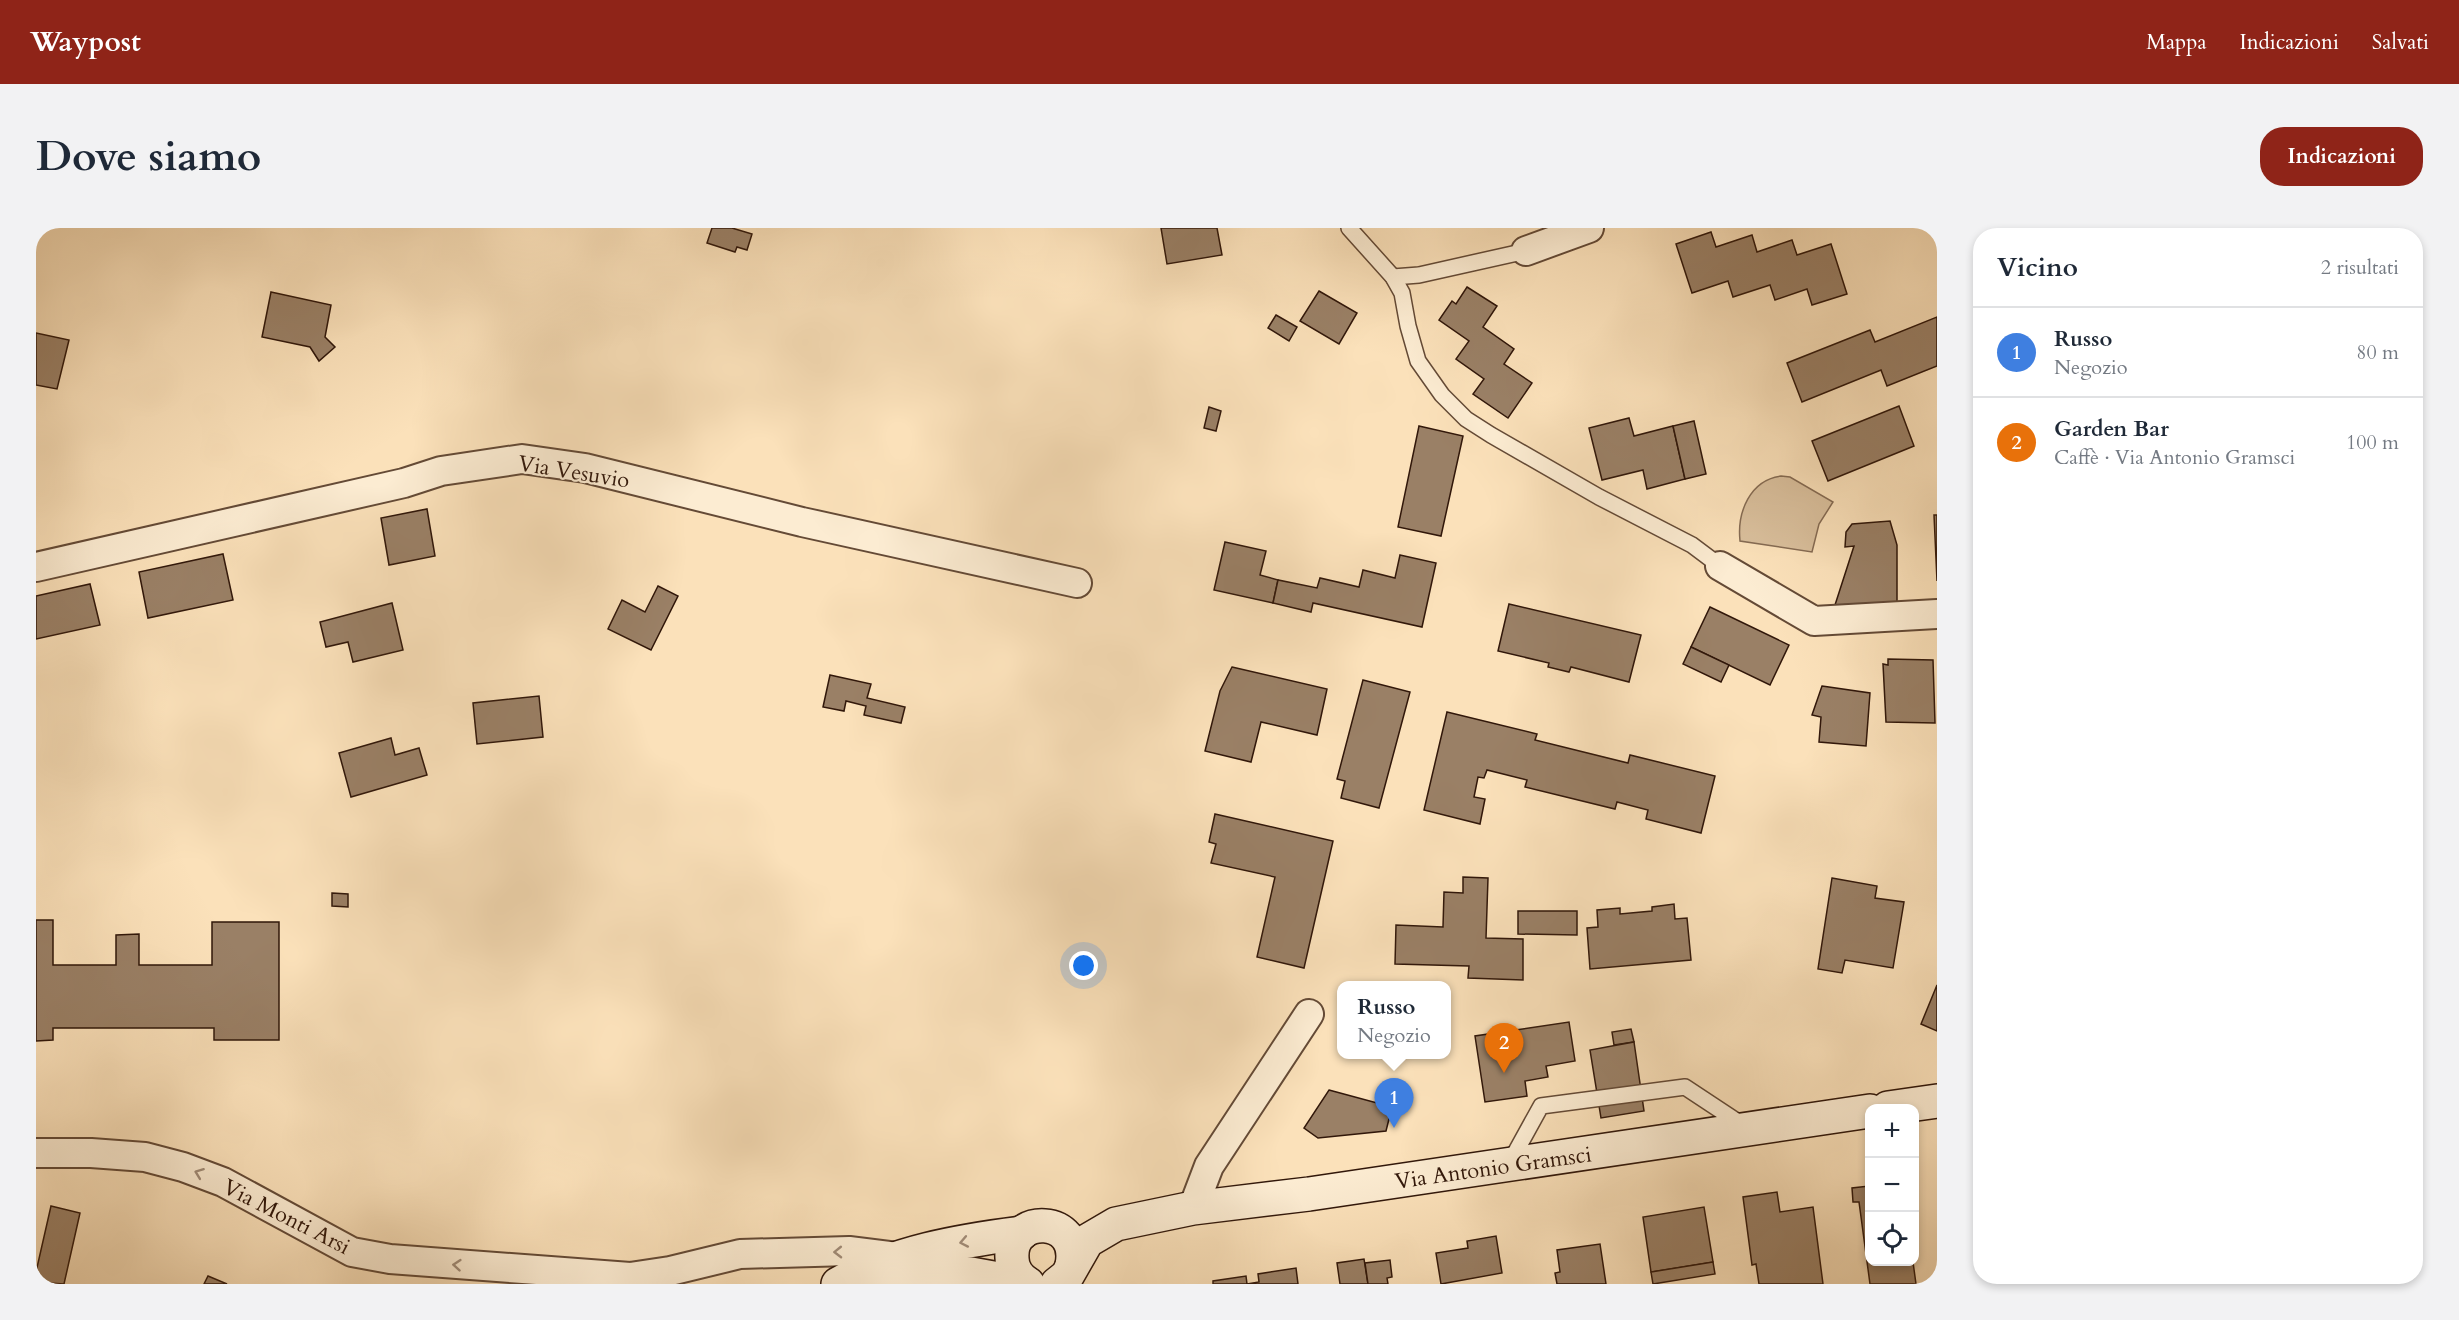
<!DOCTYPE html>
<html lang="it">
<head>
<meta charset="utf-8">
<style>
  body { margin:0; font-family:Cardo,serif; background:#f2f2f3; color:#1f2937 }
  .controls { position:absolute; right:18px; bottom:18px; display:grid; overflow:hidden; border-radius:12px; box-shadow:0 3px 9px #0003 }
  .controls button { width:54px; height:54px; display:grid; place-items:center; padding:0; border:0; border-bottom:2px solid #e0e1e3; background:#fff; color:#1f2937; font:30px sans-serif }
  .you { position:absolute; left:1048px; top:738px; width:21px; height:21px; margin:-15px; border:4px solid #fff; border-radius:50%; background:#1a73e8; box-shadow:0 0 0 9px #1a73e833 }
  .badge { display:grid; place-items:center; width:39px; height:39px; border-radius:50%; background:#8f2418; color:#fff; font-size:20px; font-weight:700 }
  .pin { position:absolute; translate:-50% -50px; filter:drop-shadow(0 2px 3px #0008) }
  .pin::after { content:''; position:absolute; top:32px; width:21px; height:18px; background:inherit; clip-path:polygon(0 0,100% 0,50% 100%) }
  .popup { position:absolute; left:1301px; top:753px; width:114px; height:78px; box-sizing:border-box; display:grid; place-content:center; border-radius:12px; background:#fff; filter:drop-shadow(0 2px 4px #0005); font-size:20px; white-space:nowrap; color:#747a83 }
  .popup b { font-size:22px; color:#1f2937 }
  .popup::after { content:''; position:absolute; left:50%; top:100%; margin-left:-12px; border:12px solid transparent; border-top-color:#fff }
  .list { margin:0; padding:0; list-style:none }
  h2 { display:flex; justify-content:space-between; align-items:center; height:78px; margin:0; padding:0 24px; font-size:26px }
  h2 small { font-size:20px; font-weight:400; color:#747a83 }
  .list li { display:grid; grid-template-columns:39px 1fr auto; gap:18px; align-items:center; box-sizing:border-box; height:90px; padding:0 24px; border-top:2px solid #e0e1e3 }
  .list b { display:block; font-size:22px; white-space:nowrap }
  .list p { margin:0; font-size:20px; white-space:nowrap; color:#747a83 }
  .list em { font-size:20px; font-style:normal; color:#747a83 }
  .icon { flex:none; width:33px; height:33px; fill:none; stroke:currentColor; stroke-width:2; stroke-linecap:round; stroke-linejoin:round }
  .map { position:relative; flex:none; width:1901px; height:1056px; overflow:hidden; border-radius:24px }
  header { display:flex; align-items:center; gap:36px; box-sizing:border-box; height:84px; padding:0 30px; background:#8f2418; color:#fff }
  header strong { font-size:28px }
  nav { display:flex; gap:33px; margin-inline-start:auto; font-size:21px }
  .intro { display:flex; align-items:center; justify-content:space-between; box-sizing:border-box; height:144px; padding:0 36px }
  h1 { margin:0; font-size:42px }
  .button { padding:15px 27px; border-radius:24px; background:#8f2418; color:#fff; font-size:21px; font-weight:700 }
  main { display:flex; gap:36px; padding:0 36px }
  aside { flex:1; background:#fff; border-radius:24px; box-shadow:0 3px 9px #0003 }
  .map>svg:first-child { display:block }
  .green { fill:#d9bf9c; stroke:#856b53; stroke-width:1.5 }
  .building { fill:#9a8066; stroke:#31170a; stroke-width:1.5 }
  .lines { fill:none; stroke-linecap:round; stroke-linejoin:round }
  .service-casing { stroke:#644a36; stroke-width:18 }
  .minor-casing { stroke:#644a36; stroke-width:32 }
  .secondary-casing { stroke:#31170a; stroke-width:36 }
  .service { stroke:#fcecd2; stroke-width:15 }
  .minor { stroke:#fcecd2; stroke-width:28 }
  .secondary { stroke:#fcecd2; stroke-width:33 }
  .oneway { stroke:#a18c78 }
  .labels { text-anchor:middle; stroke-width:4.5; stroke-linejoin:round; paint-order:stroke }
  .street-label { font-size:22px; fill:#31170a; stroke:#fcecd2 }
</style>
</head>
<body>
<header>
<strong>Waypost</strong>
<nav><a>Mappa</a><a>Indicazioni</a><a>Salvati</a></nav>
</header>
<div class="intro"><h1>Dove siamo</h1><a class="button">Indicazioni</a></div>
<main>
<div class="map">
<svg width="1901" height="1056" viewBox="0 0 1901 1056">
  <rect width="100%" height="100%" fill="#fbe1ba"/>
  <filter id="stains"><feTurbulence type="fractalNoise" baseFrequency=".00333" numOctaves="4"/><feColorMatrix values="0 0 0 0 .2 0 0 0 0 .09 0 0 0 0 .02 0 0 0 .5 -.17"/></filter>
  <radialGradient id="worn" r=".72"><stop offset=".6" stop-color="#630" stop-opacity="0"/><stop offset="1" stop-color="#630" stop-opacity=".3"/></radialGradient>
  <path class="green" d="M1745,248L1754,249L1797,274L1783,296L1776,324L1704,313C1701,284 1714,252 1745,248Z"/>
  <g class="building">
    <polygon points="676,0 696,0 716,6 711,22 701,19 699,24 671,15"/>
    <polygon points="1125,0 1181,0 1186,27 1131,36"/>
    <polygon points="1675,4 1680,19 1716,7 1721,24 1756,12 1761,27 1795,16 1811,66 1776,77 1771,61 1739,72 1734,57 1697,69 1692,53 1656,65 1640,16"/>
    <polygon points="1431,59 1461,78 1447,99 1478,121 1468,136 1496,155 1472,190 1437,166 1448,151 1420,131 1433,113 1403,92 1416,73 1420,76"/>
    <polygon points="1283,63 1321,85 1303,116 1264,93"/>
    <polygon points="235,64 295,77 289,109 299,119 283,133 274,119 226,109"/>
    <polygon points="1240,87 1261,99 1253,113 1232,100"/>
    <polygon points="1901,89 1901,138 1851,158 1845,142 1766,174 1751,135 1834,102 1839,114"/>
    <polygon points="0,105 33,112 21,161 0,157"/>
    <polygon points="1863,178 1878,218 1792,253 1776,213"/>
    <polygon points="1173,179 1185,183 1180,203 1168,200"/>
    <polygon points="1593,190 1598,208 1637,198 1649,251 1611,261 1607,242 1566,252 1553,200"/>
    <polygon points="1658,193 1670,246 1649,251 1637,198"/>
    <polygon points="1383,198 1427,208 1405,308 1362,299"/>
    <polygon points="391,281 399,328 353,337 345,290"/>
    <polygon points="1898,287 1901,287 1901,353"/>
    <polygon points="1854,293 1861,317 1861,375 1799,377 1818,318 1809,319 1810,304 1816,296"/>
    <polygon points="1189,314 1230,323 1224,347 1242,352 1237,375 1178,362"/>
    <polygon points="187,326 197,372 112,390 103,344"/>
    <polygon points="1364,327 1400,335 1386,399 1277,375 1275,384 1237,375 1242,352 1281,360 1284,350 1323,359 1327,342 1359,350"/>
    <polygon points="54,356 64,397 0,411 0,368"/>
    <polygon points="622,358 642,368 615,422 572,401 586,372 609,384"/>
    <polygon points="356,375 367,422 317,434 312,414 290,419 284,394"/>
    <polygon points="1473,376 1605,407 1593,454 1535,439 1533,444 1512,439 1513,435 1462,423"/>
    <polygon points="1674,379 1753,417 1734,457 1655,419"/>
    <polygon points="1655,419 1693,437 1685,454 1647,436"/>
    <polygon points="1852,431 1897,432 1899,495 1850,494 1847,436 1852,437"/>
    <polygon points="1196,439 1291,461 1281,507 1225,494 1215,534 1169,523 1184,463"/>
    <polygon points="794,447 835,456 831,470 869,479 865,495 828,487 830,478 810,473 808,483 787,479"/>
    <polygon points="1327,452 1374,464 1343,580 1305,570 1309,553 1301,551"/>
    <polygon points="1786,458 1834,465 1830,518 1783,514 1785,489 1776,487"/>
    <polygon points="503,468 507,509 441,516 437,475"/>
    <polygon points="1411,484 1501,506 1499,512 1592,535 1594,527 1679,548 1665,605 1610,591 1612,582 1581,574 1579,581 1489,559 1491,552 1451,542 1448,550 1442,549 1438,569 1449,571 1444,596 1388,582"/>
    <polygon points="355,510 359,527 383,520 391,547 315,569 303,525"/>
    <polygon points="1179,586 1297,613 1268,740 1221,729 1239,649 1175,635 1180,616 1173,614"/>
    <polygon points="1427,649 1452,650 1450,710 1487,711 1487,752 1432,750 1433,738 1359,736 1360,697 1407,699 1408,664 1427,665"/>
    <polygon points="1796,650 1841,658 1839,670 1868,674 1857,740 1809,732 1806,745 1782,741"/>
    <polygon points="296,665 312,666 312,679 296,678"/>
    <polygon points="1638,676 1639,691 1651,690 1655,732 1554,741 1551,700 1562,699 1561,682 1584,680 1584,686 1616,683 1616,679"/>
    <polygon points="1482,683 1541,683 1541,707 1482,706"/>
    <polygon points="0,692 17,692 17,737 80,737 80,707 103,706 103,737 176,737 176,694 243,694 243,812 178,812 178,800 17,800 17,812 0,813"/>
    <polygon points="1901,757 1901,803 1885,796"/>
    <polygon points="1533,794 1539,833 1510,838 1512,849 1489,853 1491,868 1449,874 1439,808"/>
    <polygon points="1595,801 1598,814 1578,817 1576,804"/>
    <polygon points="1598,814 1608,883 1565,890 1554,822"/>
    <polygon points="1293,862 1356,879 1350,903 1282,910 1268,900"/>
    <polygon points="1833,958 1834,1034 1877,1034 1880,1056 1834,1056 1823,974 1817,974 1816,960"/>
    <polygon points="1741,964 1744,984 1777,979 1787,1056 1723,1056 1720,1036 1716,1037 1707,969"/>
    <polygon points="15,978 44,985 28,1056 0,1054 0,1044"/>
    <polygon points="1668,979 1677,1034 1615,1044 1607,989"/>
    <polygon points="1460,1008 1466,1045 1405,1056 1400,1025 1432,1020 1431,1013"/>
    <polygon points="1564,1016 1570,1056 1521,1056 1519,1045 1524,1044 1521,1022"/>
    <polygon points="1328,1031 1332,1056 1304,1056 1301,1035"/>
    <polygon points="1354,1032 1356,1049 1351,1050 1352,1056 1332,1056 1329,1035"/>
    <polygon points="1677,1034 1679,1046 1617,1056 1615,1044"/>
    <polygon points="1260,1040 1262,1056 1177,1056 1177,1053 1210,1048 1211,1056 1223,1054 1222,1046"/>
    <polygon points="172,1048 191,1056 168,1056"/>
  </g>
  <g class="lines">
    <defs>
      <g id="service">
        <polyline points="1313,0 1357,49 1366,65 1372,98 1382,133 1406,167 1430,191 1455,207 1563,269 1656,317 1684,338"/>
        <polyline points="1357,49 1383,47 1490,23"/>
        <polyline points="1473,936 1505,878 1649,859 1708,898"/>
      </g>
      <g id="minor">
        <polyline points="1490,23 1553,0"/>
        <polyline points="1684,338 1778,393 1901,386"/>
        <polyline points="0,339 368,255 405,243 486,231 549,240 766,294 1041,355"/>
        <polyline points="0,925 55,925 109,929 147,939 187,954 316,1024 354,1031 594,1049 634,1043 704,1026 813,1023 861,1029"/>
        <polyline points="1157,980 1173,938 1273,786"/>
      </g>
      <g id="secondary">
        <polyline points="1852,880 1901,873"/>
        <path d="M802,1056C858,1024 923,1013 986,1005"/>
        <polyline points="842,1056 901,1046 935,1046 991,1056"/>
        <path d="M992,1056C982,1050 976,1041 976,1030C973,985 1046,987 1036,1037"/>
        <polyline points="1021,1056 1031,1048 1051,1013 1080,996 1157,980 1273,966 1834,883"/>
      </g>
    </defs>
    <use href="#service" class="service-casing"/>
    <use href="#minor" class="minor-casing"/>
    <use href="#secondary" class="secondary-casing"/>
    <use href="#service" class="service"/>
    <use href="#minor" class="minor"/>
    <use href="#secondary" class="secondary"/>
  </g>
  <defs><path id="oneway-chevron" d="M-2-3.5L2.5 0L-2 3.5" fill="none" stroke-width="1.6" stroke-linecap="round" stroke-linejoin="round" transform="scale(1.5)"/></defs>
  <g class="oneway">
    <use href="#oneway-chevron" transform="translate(163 945) rotate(-159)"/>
    <use href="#oneway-chevron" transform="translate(928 1014) rotate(169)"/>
    <use href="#oneway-chevron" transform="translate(802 1024) rotate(179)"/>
    <use href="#oneway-chevron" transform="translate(421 1037) rotate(-175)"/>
  </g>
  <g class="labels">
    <g class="street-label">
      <text transform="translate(538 243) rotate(9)" y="8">Via Vesuvio</text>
      <text transform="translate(1457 939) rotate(-8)" y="8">Via Antonio Gramsci</text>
      <text transform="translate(251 988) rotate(27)" y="8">Via Monti Arsi</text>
    </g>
  </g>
  <rect width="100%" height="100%" filter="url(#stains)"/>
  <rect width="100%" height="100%" fill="url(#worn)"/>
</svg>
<div class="controls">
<button>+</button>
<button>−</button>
<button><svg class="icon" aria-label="locate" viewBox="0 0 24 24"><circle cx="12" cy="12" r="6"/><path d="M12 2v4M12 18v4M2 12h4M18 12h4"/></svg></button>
</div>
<div class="you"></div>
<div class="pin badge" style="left:1358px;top:900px;background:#3f7fe0">1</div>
<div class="popup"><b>Russo</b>Negozio</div>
<div class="pin badge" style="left:1468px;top:845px;background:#e8710a">2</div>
</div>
<aside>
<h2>Vicino<small>2 risultati</small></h2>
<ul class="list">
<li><span class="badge" style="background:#3f7fe0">1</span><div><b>Russo</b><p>Negozio</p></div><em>80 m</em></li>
<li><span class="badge" style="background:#e8710a">2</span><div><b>Garden Bar</b><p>Caffè · Via Antonio Gramsci</p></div><em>100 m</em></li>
</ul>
</aside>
</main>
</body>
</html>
